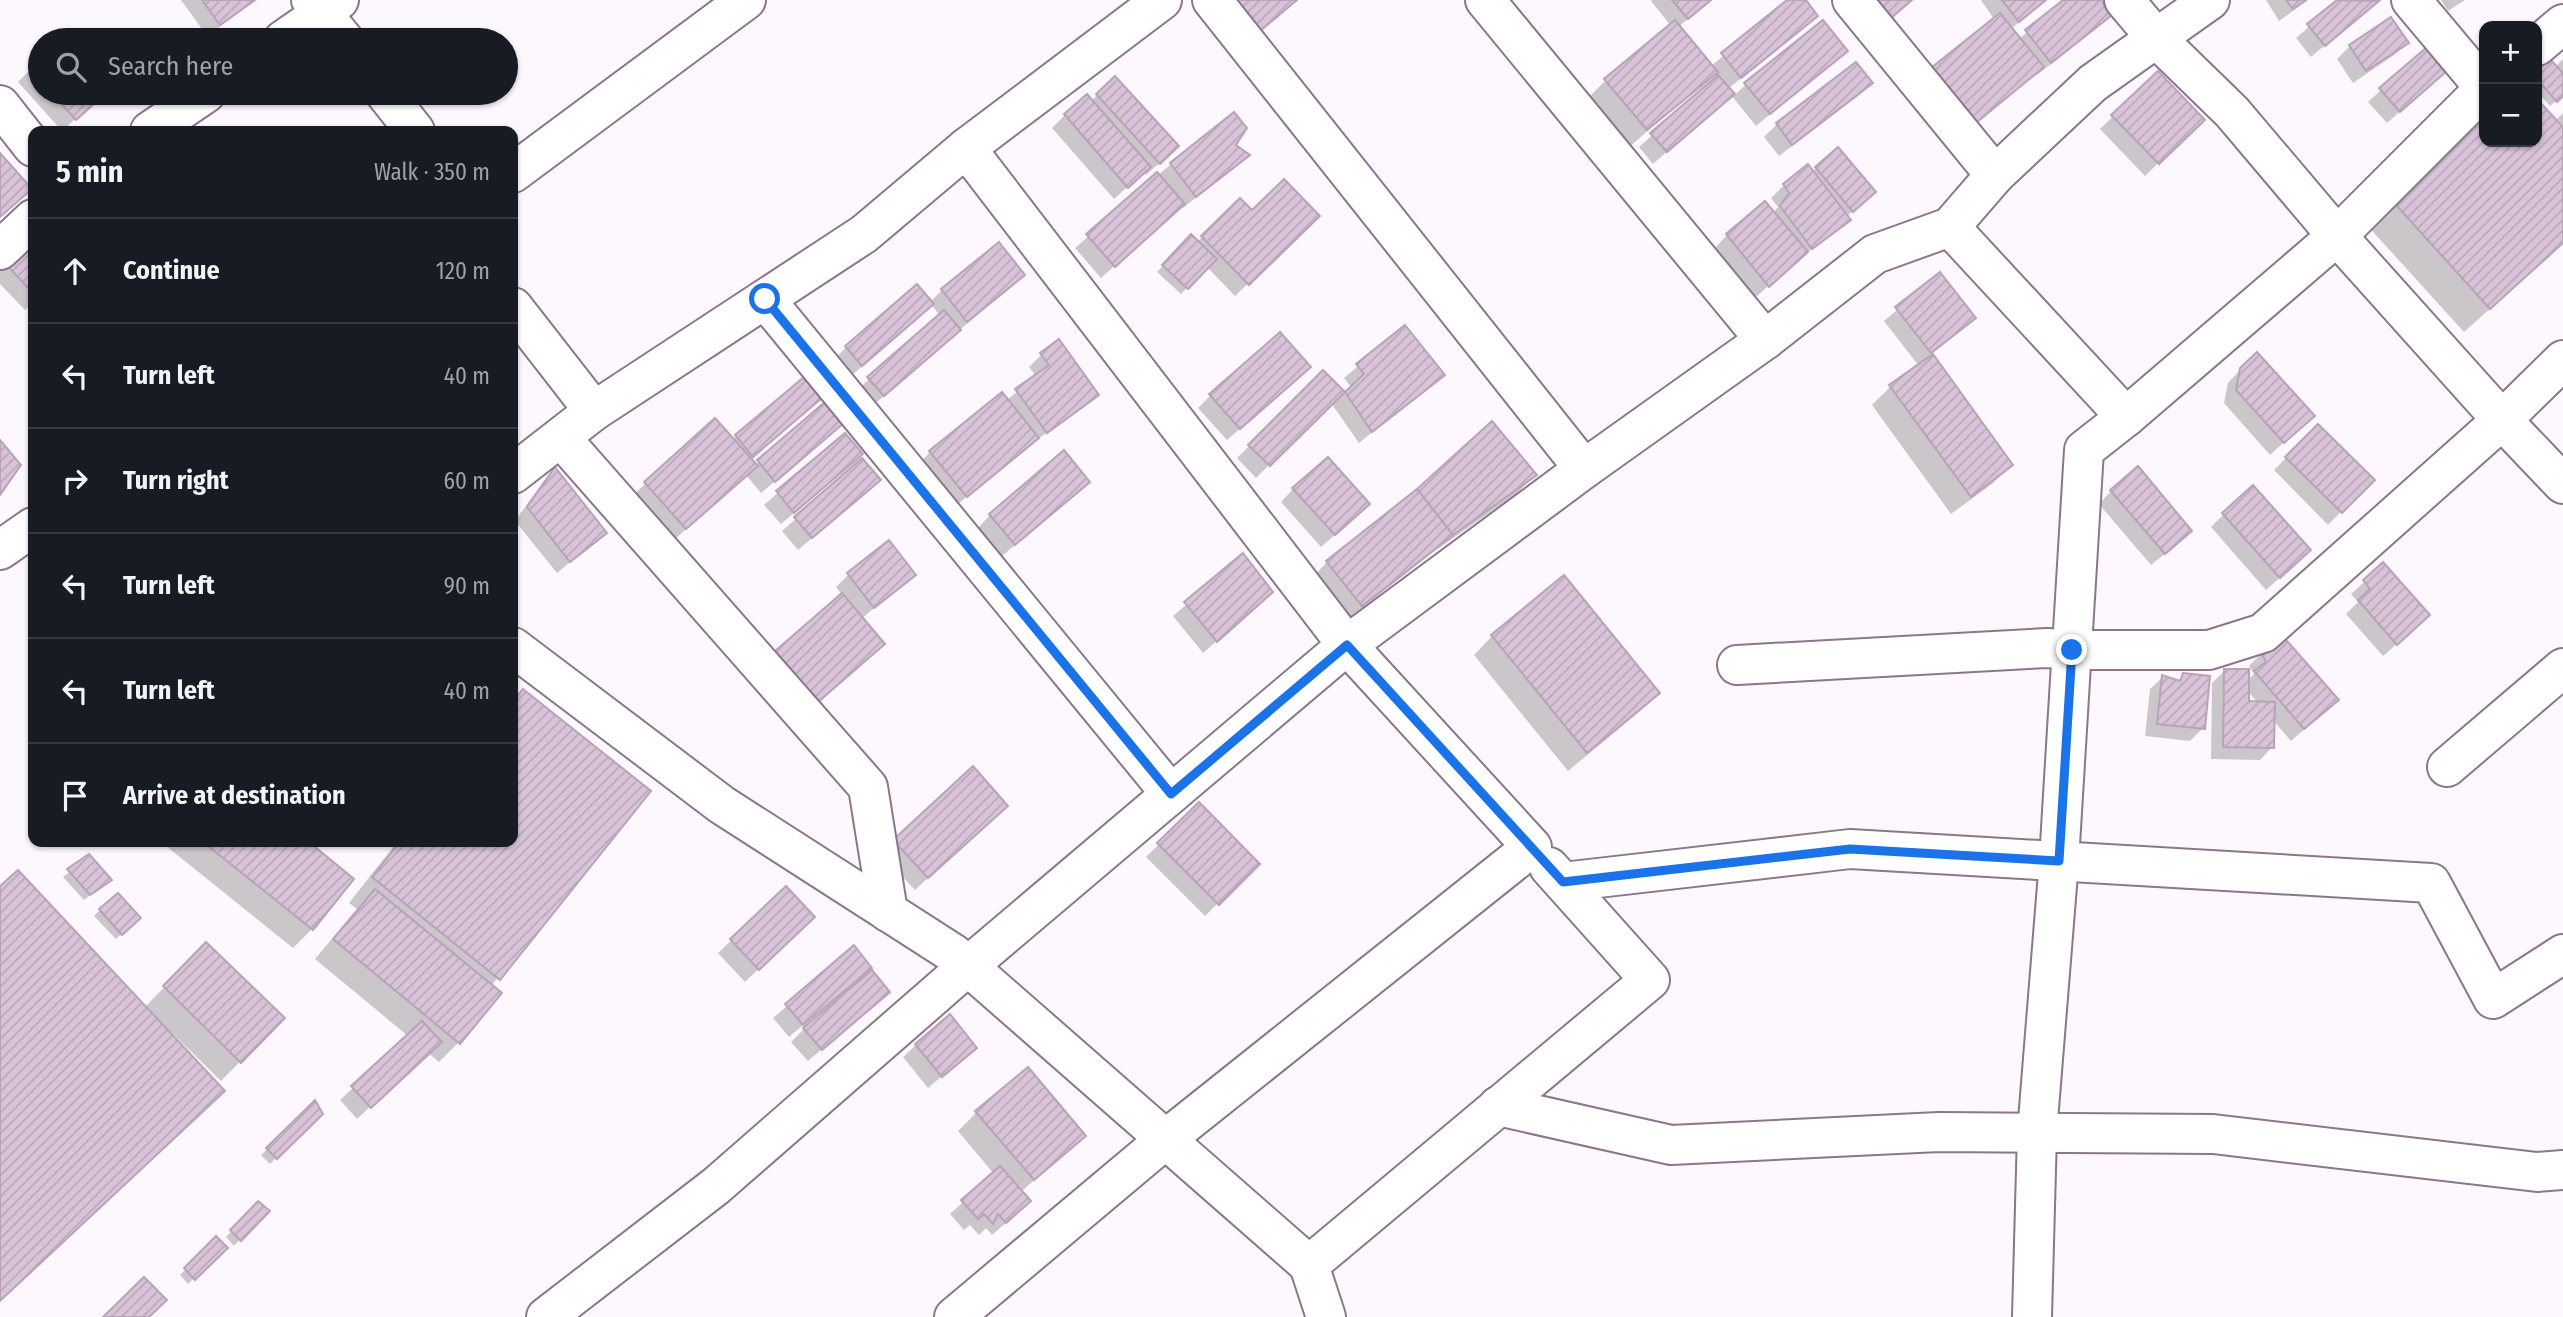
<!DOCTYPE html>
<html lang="en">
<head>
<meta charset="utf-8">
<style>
  body { margin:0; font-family:"Fira Sans Condensed",sans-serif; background:#242831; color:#f1f3f6 }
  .controls { position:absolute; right:21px; top:21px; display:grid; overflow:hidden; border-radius:14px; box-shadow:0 2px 5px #0004 }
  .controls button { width:63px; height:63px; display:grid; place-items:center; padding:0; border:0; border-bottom:2px solid #363941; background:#171b24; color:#f1f3f6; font:35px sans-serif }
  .stop { position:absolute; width:21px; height:21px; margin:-16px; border:5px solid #1a73e8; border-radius:50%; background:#fff }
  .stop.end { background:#1a73e8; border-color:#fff; box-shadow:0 2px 7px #0008 }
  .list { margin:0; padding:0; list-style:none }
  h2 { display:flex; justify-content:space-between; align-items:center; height:91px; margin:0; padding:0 28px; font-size:30px }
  h2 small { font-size:23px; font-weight:400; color:#9ea1a6 }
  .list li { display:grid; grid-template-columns:46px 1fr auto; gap:21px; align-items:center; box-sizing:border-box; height:105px; padding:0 28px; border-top:2px solid #363941 }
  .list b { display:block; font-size:26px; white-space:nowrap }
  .list em { font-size:23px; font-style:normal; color:#9ea1a6 }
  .icon { flex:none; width:38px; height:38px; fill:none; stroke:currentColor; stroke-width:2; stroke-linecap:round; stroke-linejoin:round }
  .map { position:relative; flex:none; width:2563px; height:1317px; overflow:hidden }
  .search { position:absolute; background:#171b24; box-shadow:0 2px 5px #0004; left:28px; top:28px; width:490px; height:77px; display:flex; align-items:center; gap:18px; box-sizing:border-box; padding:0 24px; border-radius:38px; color:#9ea1a6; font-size:26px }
  .panel { position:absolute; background:#171b24; box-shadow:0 2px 5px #0004; left:28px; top:126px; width:490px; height:721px; border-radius:14px }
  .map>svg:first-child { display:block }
  .shadow { fill:#0003; fill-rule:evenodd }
  .building { fill:url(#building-hatch); stroke:#b8a3b8; stroke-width:2 }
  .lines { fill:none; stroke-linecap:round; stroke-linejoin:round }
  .minor-casing { stroke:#8b768b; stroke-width:42 }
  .minor { stroke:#fff; stroke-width:38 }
  .route { stroke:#1a73e8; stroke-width:9 }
</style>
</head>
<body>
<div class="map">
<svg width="2563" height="1317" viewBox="0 0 2563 1317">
  <defs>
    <pattern id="building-hatch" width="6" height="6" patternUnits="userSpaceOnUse" patternTransform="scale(1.75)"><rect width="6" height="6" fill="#d9c3d9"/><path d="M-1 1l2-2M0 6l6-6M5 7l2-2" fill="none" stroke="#baa7ba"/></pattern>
  </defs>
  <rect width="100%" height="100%" fill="#fdf8fd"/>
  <g class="shadow">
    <polygon points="181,0 256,0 207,36"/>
    <polygon points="1652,0 1712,0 1678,27 1711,66 1790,0 1803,0 1816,16 1728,89 1734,96 1746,84 1846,51 1756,126 1731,95 1653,164 1639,147 1717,77 1714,73 1628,148 1587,99 1606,80 1671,26 1651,1"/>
    <polygon points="1981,0 2046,0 2011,29 2019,39 2066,0 2099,0 2110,14 2098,27 2037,75 2036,73 1946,148 1904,96 1923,77 1994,19"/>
    <polygon points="2266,0 2308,0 2279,21"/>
    <polygon points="2340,0 2377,1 2311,57 2296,38"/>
    <polygon points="2441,0 2465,0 2448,11"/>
    <polygon points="2407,43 2394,55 2353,83 2337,59 2350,46"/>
    <polygon points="2548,59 2555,67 2563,59 2563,95 2550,106 2537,91 2537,70"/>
    <polygon points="40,60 40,93 104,93 62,131 18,82"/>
    <polygon points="1856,64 1870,83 1858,96 1779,156 1764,137 1777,124"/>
    <polygon points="2158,73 2202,120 2145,176 2100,129"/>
    <polygon points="1115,78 1164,159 1146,175 1144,172 1114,199 1052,128 1065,115 1091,101"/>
    <polygon points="2432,83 2387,123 2368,102 2381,90"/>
    <polygon points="2484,93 2484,142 2537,142 2537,101 2563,130 2563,243 2464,332 2355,212"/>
    <polygon points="2563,113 2563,125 2557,119"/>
    <polygon points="361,126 365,131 353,131"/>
    <polygon points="1233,146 1248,155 1183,208 1181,206 1101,278 1075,248 1171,164"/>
    <polygon points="1838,149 1861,204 1846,217 1848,219 1836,232 1798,259 1755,298 1715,248 1727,235 1773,213 1778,207 1771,198 1784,185 1808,167 1812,172"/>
    <polygon points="1240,201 1252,213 1318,216 1235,296 1207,267 1181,294 1157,272 1191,236 1197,242"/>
    <polygon points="33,233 33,303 25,310 0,284 0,265"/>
    <polygon points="1940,274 1974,318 1930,354 2011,465 1992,484 1951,514 1872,405 1891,386 1919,366 1884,321"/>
    <polygon points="1023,275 870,408 856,391 940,316 931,304 849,378 834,360 846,347 930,302 942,290"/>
    <polygon points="1405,327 1442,375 1359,443 1331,403 1256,478 1237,458 1323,373 1345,394 1352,388 1344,378"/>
    <polygon points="1042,354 1097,395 1084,407 1032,443 953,508 918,465 930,452 1007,400 1036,376 1029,367"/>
    <polygon points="2241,369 2300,428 2270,455 2224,403 2228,383"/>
    <polygon points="803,379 807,411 750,460 755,465 825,404 829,436 761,493 746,475 673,541 632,496 715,421 732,440"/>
    <polygon points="1296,379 1227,440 1198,408 1210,396"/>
    <polygon points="2318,426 2372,480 2328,525 2274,470"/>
    <polygon points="844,435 848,467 781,524 764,505"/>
    <polygon points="862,461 866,492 798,550 782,531"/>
    <polygon points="555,470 605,533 557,573 515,521 543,482"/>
    <polygon points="1535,475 1516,494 1432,553 1342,624 1309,581 1327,562"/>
    <polygon points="1293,489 1355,517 1321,547 1281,502"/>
    <polygon points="2111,491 2177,544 2151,565 2099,504"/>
    <polygon points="1075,494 1002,556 978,528 990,515"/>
    <polygon points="2224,514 2296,563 2266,590 2211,527"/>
    <polygon points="1243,556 1258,605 1203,653 1173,616"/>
    <polygon points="2383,565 2415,628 2383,656 2346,614 2358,602 2351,594"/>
    <polygon points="849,574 913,575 861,619 805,713 764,665 842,595 836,587"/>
    <polygon points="1492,636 1658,693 1639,712 1568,771 1474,655"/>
    <path d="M2262,653L2324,712L2291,741L2273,720L2272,747L2260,760L2211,759L2212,683L2225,670L2247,681L2254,674L2249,666ZM2247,690L2258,703H2247Z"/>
    <polygon points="2184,675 2203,728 2190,741 2145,736 2150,689 2163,677 2177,682"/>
    <polygon points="523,691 649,792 491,986 499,993 458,1043 439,1062 428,1053 357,1119 340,1100 408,1036 315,959 357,909 349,903 397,842 513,842 513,701"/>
    <polygon points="1199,805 1257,864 1205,916 1146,857"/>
    <polygon points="993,818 915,890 881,854 894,841"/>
    <polygon points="161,842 306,842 352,879 312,929 293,948"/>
    <polygon points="89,857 110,880 84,900 63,877"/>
    <polygon points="786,888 800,929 745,982 718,953"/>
    <polygon points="0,889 144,1008 206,944 282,1019 221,1081 166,1027 164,1029 0,1301"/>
    <polygon points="100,910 133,924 116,939 94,916"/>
    <polygon points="854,948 870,968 789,1037 773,1018"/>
    <polygon points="875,1004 808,1061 791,1042 804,1029"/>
    <polygon points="916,1045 975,1048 928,1088 903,1057"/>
    <polygon points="315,1103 320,1114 270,1164 261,1155"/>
    <polygon points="977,1112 1084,1135 1021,1192 1016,1214 992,1235 986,1228 979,1235 970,1225 964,1230 950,1214 994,1174 958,1131"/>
    <polygon points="258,1203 267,1211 234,1246 226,1237"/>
    <polygon points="216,1239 225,1248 188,1284 180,1275"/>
  </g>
  <g class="building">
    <polygon points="202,0 255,0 220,25"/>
    <polygon points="1210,0 1297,0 1247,42"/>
    <polygon points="1672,0 1711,0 1688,19"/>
    <polygon points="1787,0 1806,0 1818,16 1741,78 1721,53"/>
    <polygon points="1875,0 1912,0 1891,18"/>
    <polygon points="2002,0 2046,0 2019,22"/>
    <polygon points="2063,0 2101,0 2112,15 2051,63 2025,30"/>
    <polygon points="2286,0 2306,0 2293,9"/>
    <polygon points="2337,0 2379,1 2325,46 2307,24"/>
    <polygon points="2000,13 2044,67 1966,131 1921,76"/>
    <polygon points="2391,17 2409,43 2366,71 2349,45"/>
    <polygon points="1675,20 1718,72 1647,130 1604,79"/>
    <polygon points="1823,20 1848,51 1770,114 1744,83"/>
    <polygon points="73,29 84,40 60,40"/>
    <polygon points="2427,47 2447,71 2400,112 2379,88"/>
    <polygon points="2548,57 2563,73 2563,96 2557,102 2537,79 2537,67"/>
    <polygon points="40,58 40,80 29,68"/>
    <polygon points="1856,62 1873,83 1792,145 1776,123"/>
    <polygon points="2158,71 2205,120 2159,164 2111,115"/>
    <polygon points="1718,75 1735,94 1667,152 1650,133"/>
    <polygon points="1115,76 1179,146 1160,164 1096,94"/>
    <polygon points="2484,91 2484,142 2537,142 2537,99 2563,127 2563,243 2490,309 2379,186"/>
    <polygon points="52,93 106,93 76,120"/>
    <polygon points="1087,94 1151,167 1128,188 1064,114"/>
    <polygon points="1234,112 1247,128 1236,145 1250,155 1196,197 1170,163"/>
    <polygon points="1838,147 1876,192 1853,212 1815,167"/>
    <polygon points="0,153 32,189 0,217"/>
    <polygon points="1808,164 1851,220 1812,249 1780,206 1789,193 1783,184"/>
    <polygon points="1157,172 1185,204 1115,267 1086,234"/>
    <polygon points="1284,179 1320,216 1249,285 1201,236 1240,198 1252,210"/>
    <polygon points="1765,201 1808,252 1769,287 1726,234"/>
    <polygon points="33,231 33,293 2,260"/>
    <polygon points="1191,234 1217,259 1188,289 1162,265"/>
    <polygon points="999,242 1025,275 967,322 941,289"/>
    <polygon points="1940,272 1976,318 1931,353 1895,307"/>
    <polygon points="917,284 934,304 862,366 845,346"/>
    <polygon points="944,310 961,330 884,396 867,377"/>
    <polygon points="1405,325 1445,375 1372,432 1345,392 1364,374 1356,364"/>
    <polygon points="1280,332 1311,367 1240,429 1209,394"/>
    <polygon points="1059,339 1099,395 1047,433 1015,389 1049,365 1040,353"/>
    <polygon points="2257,352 2315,416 2284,443 2236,390 2240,368"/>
    <polygon points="1933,354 2013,465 1971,497 1889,385"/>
    <polygon points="1323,370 1345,392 1270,466 1248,445"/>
    <polygon points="804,377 822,398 753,457 735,435"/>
    <polygon points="1002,392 1039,438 967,497 929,451"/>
    <polygon points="825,402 844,423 775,482 757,460"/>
    <polygon points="715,418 758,466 686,529 644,482"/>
    <polygon points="1492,421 1537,475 1453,535 1417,489"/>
    <polygon points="2318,424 2375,480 2342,513 2285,457"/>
    <polygon points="845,433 863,454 794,513 776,491"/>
    <polygon points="0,440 21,465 0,495"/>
    <polygon points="1064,450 1090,482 1015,545 989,514"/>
    <polygon points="1328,457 1370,504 1335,535 1292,488"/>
    <polygon points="862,458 881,480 812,538 794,517"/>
    <polygon points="2138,466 2192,531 2165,554 2110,490"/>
    <polygon points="555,467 607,533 570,562 527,507"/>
    <polygon points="2253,485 2311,550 2280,578 2222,513"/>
    <polygon points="1417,489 1453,535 1362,606 1326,561"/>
    <polygon points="889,540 916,575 874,608 847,573"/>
    <polygon points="1243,553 1273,592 1217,642 1184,602"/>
    <polygon points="2383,562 2430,615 2397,645 2358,600 2370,589 2363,580"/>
    <polygon points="1564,575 1660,693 1587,753 1491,635"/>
    <polygon points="842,593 885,644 818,702 775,651"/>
    <polygon points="2281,634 2339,700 2304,729 2254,671 2266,662 2261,652"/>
    <polygon points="2224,669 2249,669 2249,701 2275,702 2274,748 2223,747"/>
    <polygon points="2183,673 2210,676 2205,729 2157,724 2162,675 2180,681"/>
    <polygon points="523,689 651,791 500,980 372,877 400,842 513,842 513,701"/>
    <polygon points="973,766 1008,806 928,878 893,840"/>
    <polygon points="1199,802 1260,864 1219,905 1157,843"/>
    <polygon points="203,842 309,842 354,879 313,930"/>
    <polygon points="89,854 112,880 90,895 67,869"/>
    <polygon points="18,870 225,1091 0,1301 0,886"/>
    <polygon points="786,886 815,917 759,970 730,939"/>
    <polygon points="375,889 502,993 460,1044 333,939"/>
    <polygon points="118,893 141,918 122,935 99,909"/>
    <polygon points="206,942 285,1018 241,1063 163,986"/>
    <polygon points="854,945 872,968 803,1025 785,1004"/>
    <polygon points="872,970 890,992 822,1050 803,1028"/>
    <polygon points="950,1014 977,1048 942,1077 915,1044"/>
    <polygon points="422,1021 442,1042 371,1108 351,1086"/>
    <polygon points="1028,1067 1086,1136 1034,1180 975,1111"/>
    <polygon points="315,1100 323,1114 277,1159 266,1148"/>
    <polygon points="1000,1166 1031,1201 1006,1223 998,1214 993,1224 984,1214 978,1219 961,1200"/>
    <polygon points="258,1201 270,1211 241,1241 230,1230"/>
    <polygon points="216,1236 228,1248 195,1280 184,1268"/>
    <polygon points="144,1277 167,1300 149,1317 103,1317"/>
  </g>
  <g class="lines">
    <defs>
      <g id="minor">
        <polyline points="339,0 322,13 344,40"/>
        <polyline points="1485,0 1765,340 1584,469"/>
        <polyline points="1852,0 1995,175"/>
        <polyline points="2124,0 2157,39 2232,112 2337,236 2502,420 2563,484"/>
        <polyline points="2411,0 2484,87"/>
        <polyline points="283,40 322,13 311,0"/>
        <polyline points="2537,46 2563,24"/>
        <polyline points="385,93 415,131"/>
        <polyline points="0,105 33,147"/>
        <polyline points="150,131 206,93"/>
        <polyline points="513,173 746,0"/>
        <polyline points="1950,227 2126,417"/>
        <polyline points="0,250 33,219"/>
        <polyline points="765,299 1171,794"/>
        <polyline points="513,307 594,411"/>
        <polyline points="1765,340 1875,254 1950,227 1995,175 2093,83 2210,0"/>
        <polyline points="561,438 868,787 888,912"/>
        <polyline points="513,474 594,411 864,234 966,148 1162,0"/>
        <polyline points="0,550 33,527"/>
        <polyline points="513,647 722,805 954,954 1309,1265 1326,1317"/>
        <polyline points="1737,665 2047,648 2072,650 2209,650 2263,633 2502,420 2563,360"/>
        <polyline points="2447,767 2563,668"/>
        <polyline points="1563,882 1850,849 2431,883 2493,999 2563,954"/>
        <polyline points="1498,1106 1671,1145 1939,1132 2213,1134 2537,1172 2563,1170"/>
        <polyline points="1309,1265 1650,980 1549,867"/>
        <polyline points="546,1317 716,1186 968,966 1347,645 1584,469 1212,0"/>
        <polyline points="954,1317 1166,1139 1532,847 1347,645 966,148"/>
        <polyline points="2032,1317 2037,1133 2059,861 2084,450 2126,417 2337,236 2484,89"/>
      </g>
    </defs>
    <use href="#minor" class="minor-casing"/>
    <use href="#minor" class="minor"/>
  </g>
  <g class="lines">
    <polyline class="route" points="765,299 1171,794 1347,645 1563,882 1850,849 2059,861 2072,650"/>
  </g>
</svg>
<div class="controls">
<button>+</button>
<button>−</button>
</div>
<div class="stop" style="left:765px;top:299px"></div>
<div class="stop end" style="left:2072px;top:650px"></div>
<div class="search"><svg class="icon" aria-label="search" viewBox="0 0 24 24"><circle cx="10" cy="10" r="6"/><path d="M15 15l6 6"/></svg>Search here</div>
<section class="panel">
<h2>5 min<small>Walk · 350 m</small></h2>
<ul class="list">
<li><svg class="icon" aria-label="ahead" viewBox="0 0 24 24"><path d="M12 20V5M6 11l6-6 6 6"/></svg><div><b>Continue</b></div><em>120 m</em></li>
<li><svg class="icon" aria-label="left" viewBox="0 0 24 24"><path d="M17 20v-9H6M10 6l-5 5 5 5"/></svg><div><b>Turn left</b></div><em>40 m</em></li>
<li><svg class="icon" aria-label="right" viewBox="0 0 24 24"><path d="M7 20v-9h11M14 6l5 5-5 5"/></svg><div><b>Turn right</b></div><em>60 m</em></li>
<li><svg class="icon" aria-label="left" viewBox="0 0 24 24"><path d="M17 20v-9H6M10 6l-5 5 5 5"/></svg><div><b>Turn left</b></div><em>90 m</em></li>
<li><svg class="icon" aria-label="left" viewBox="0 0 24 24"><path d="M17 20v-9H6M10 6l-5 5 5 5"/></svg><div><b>Turn left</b></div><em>40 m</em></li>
<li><svg class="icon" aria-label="arrive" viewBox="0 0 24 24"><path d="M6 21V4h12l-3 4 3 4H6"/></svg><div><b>Arrive at destination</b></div></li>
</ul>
</section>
</div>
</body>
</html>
